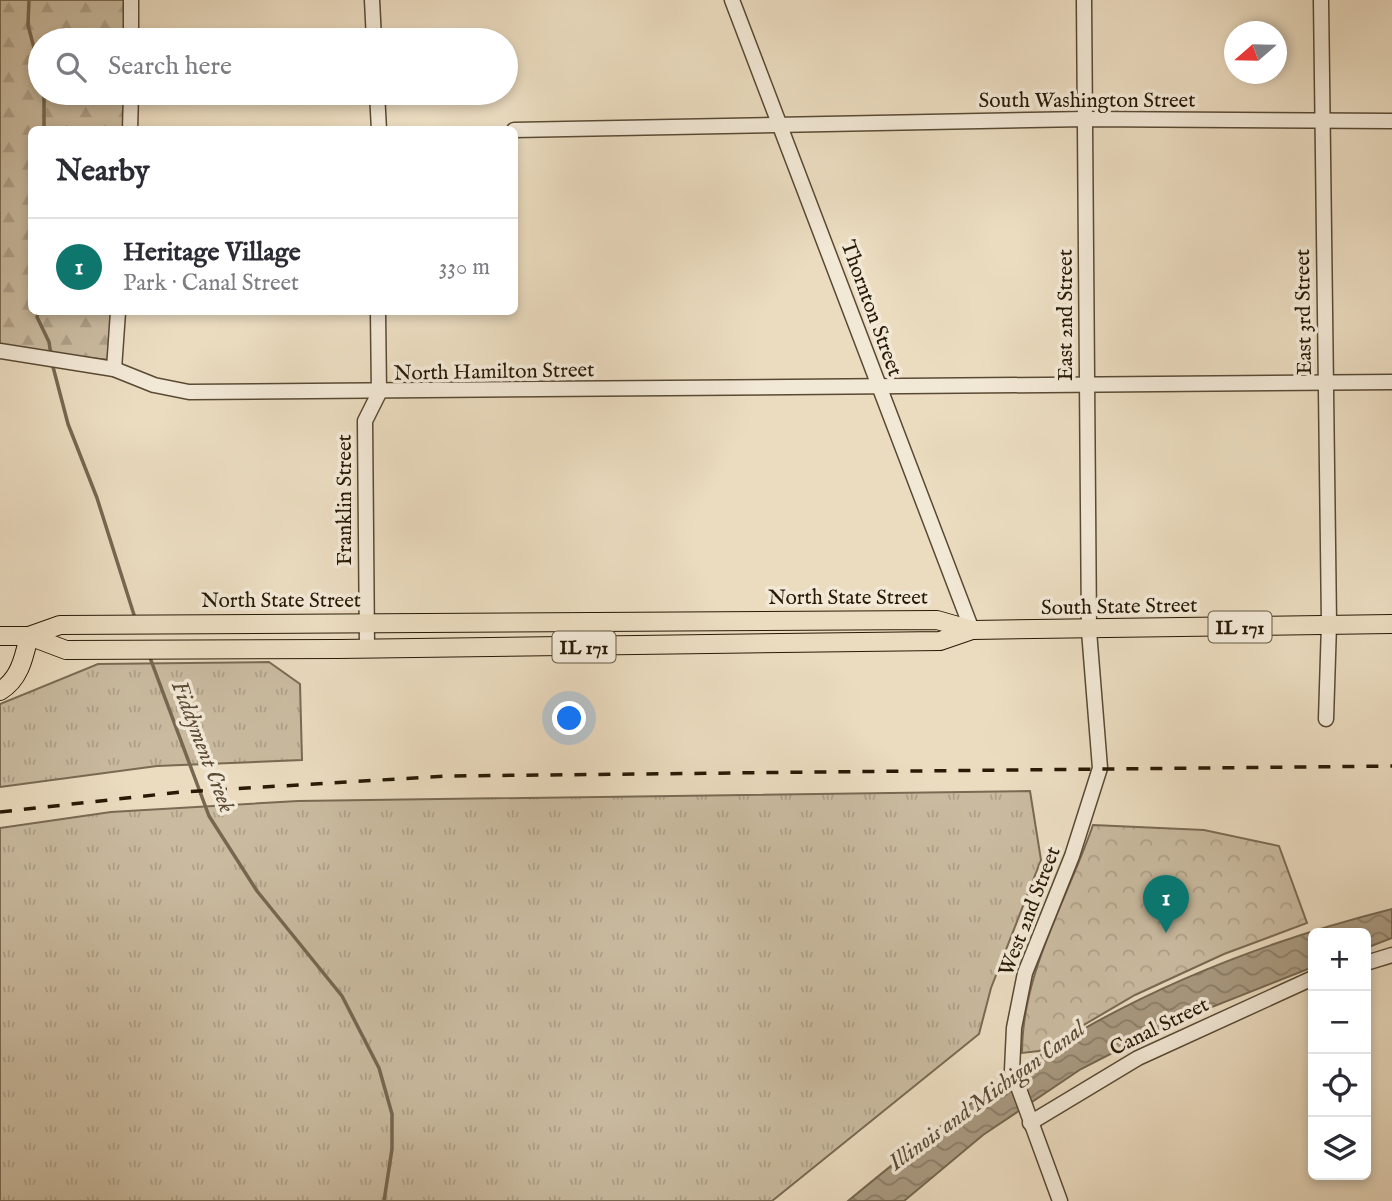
<!DOCTYPE html>
<html lang="en">
<head>
<meta charset="utf-8">
<style>
  body { margin:0; font-family:"IM FELL English",serif; background:#f2f2f3; color:#2b2b33 }
  .controls { position:absolute; right:21px; bottom:21px; display:grid; overflow:hidden; border-radius:10px; box-shadow:0 4px 10px #0003 }
  .controls button { width:63px; height:63px; display:grid; place-items:center; padding:0; border:0; border-bottom:2px solid #e1e1e2; background:#fff; color:#2b2b33; font:35px sans-serif }
  .compass { position:absolute; left:1224px; top:21px; width:63px; height:63px; border-radius:50%; background:#fff; box-shadow:0 4px 10px #0003; rotate:250deg }
  .you { position:absolute; left:570px; top:719px; width:24px; height:24px; margin:-18px; border:5px solid #fff; border-radius:50%; background:#1a73e8; box-shadow:0 0 0 10px #1a73e833 }
  .badge { display:grid; place-items:center; width:46px; height:46px; border-radius:50%; background:#0f766e; color:#fff; font-size:23px; font-weight:700 }
  .pin { position:absolute; translate:-50% -58px; filter:drop-shadow(0 2px 4px #0008) }
  .pin::after { content:''; position:absolute; top:37px; width:24px; height:21px; background:inherit; clip-path:polygon(0 0,100% 0,50% 100%) }
  .list { margin:0; padding:0; list-style:none }
  h2 { display:flex; justify-content:space-between; align-items:center; height:91px; margin:0; padding:0 28px; font-size:30px }
  h2 small { font-size:23px; font-weight:400; color:#7c7c81 }
  .list li { display:grid; grid-template-columns:46px 1fr auto; gap:21px; align-items:center; box-sizing:border-box; height:98px; padding:0 28px; border-top:2px solid #e1e1e2 }
  .list b { display:block; font-size:26px; white-space:nowrap }
  .list p { margin:0; font-size:23px; white-space:nowrap; color:#7c7c81 }
  .list em { font-size:23px; font-style:normal; color:#7c7c81 }
  .icon { flex:none; width:38px; height:38px; fill:none; stroke:currentColor; stroke-width:2; stroke-linecap:round; stroke-linejoin:round }
  .map { position:relative; flex:none; width:1392px; height:1201px; overflow:hidden }
  .search { position:absolute; background:#fff; box-shadow:0 4px 10px #0003; left:28px; top:28px; width:490px; height:77px; display:flex; align-items:center; gap:18px; box-sizing:border-box; padding:0 24px; border-radius:38px; color:#7c7c81; font-size:26px }
  .panel { position:absolute; background:#fff; box-shadow:0 4px 10px #0003; left:28px; top:126px; width:490px; height:189px; border-radius:10px }
  .map>svg:first-child { display:block }
  .grass { fill:url(#grass-tufts); stroke:#796a53; stroke-width:2 }
  .forest { fill:url(#forest-firs); stroke:#796a53; stroke-width:2 }
  .park { fill:url(#park-crowns); stroke:#796a53; stroke-width:2 }
  .water { fill:url(#water-waves); stroke:#756750; stroke-width:2 }
  .lines { fill:none; stroke-linecap:round; stroke-linejoin:round }
  .stream { stroke:#756750; stroke-width:3.5 }
  .minor-casing { stroke:#594a34; stroke-width:17 }
  .major-casing { stroke:#281a06; stroke-width:20 }
  .minor { stroke:#f2e8d6; stroke-width:14 }
  .major { stroke:#ebdcc0; stroke-width:18 }
  .rail { stroke:#281a06; stroke-width:3.5; stroke-dasharray:12 12; stroke-linecap:butt }
  .labels { text-anchor:middle; stroke-width:7; stroke-linejoin:round; paint-order:stroke }
  .shield { fill:#f2e8d6; stroke:#655844; stroke-width:2 }
  .shield-label { font-size:19px; font-weight:bold; fill:#281a06 }
  .street-label { font-size:21px; fill:#281a06; stroke:#f2e8d6 }
  .water-label { font-size:23px; font-style:italic; fill:#5c4d37; stroke:#f2e8d6 }
</style>
</head>
<body>
<div class="map">
<svg width="1392" height="1201" viewBox="0 0 1392 1201">
  <defs>
    <pattern id="grass-tufts" width="24" height="20" patternUnits="userSpaceOnUse" patternTransform="scale(1.75)"><rect width="24" height="20" fill="#cabba0"/><path d="M3 7l-1-3M5 7V3M7 7l1-3M15 17l-1-3M17 17v-4M19 17l1-3" fill="none" stroke="#aea088"/></pattern>
    <pattern id="forest-firs" width="22" height="20" patternUnits="userSpaceOnUse" patternTransform="scale(1.75)"><rect width="22" height="20" fill="#cabba0"/><path d="M5 1l3.5 6h-7zM16 11l3.5 6h-7z" fill="#aea088"/></pattern>
    <pattern id="park-crowns" width="20" height="18" patternUnits="userSpaceOnUse" patternTransform="scale(1.75)"><rect width="20" height="18" fill="#cabba0"/><path d="M2 6a3 3 0 1 1 6 0M12 15a3 3 0 1 1 6 0" fill="none" stroke="#aea088"/></pattern>
    <pattern id="water-waves" width="16" height="10" patternUnits="userSpaceOnUse" patternTransform="scale(1.75)"><rect width="16" height="10" fill="#a99a81"/><path d="M0 5q4-4 8 0t8 0" fill="none" stroke="#8a7d68"/></pattern>
  </defs>
  <rect width="100%" height="100%" fill="#ebdcc0"/>
  <filter id="stains"><feTurbulence type="fractalNoise" baseFrequency=".00286" numOctaves="4"/><feColorMatrix values="0 0 0 0 .2 0 0 0 0 .09 0 0 0 0 .02 0 0 0 .5 -.17"/></filter>
  <radialGradient id="worn" r=".72"><stop offset=".6" stop-color="#630" stop-opacity="0"/><stop offset="1" stop-color="#630" stop-opacity=".3"/></radialGradient>
  <g class="grass">
    <polygon points="269,662 300,684 302,760 157,766 0,787 0,704 98,664"/>
    <polygon points="1030,791 1041,860 991,988 979,1034 772,1201 0,1201 0,828 111,812 298,801"/>
  </g>
  <polygon class="forest" points="0,0 126,0 127,40 40,40 40,93 127,93 127,129 32,130 32,312 113,312 109,360 0,348"/>
  <path class="park" d="M1093,825L1204,830L1279,846L1307,923L1224,954L1135,995L1039,1051L1022,1053C1022,972 1067,900 1093,825Z"/>
  <path class="water" d="M1392,909V938L1366,948V933H1313V967L1169,1024L1081,1069L983,1135L904,1201H848C922,1140 997,1079 1080,1031C1176,976 1285,936 1392,909Z"/>
  <g class="lines">
    <g class="stream">
      <polyline points="29,0 28,25 40,71"/>
      <polyline points="44,93 44,130"/>
      <polyline points="38,312 37,317 49,342 51,355"/>
      <polyline points="52,363 68,424 97,498 135,618"/>
      <polyline points="149,655 209,816 257,891 342,996 379,1068 392,1114 392,1149 384,1201"/>
    </g>
    <defs>
      <g id="minor">
        <polyline points="372,0 374,40"/>
        <polyline points="732,0 972,630"/>
        <polyline points="1321,0 1329,624 1326,719"/>
        <polyline points="131,40 131,0"/>
        <polyline points="377,93 379,130"/>
        <polyline points="130,130 131,93"/>
        <polyline points="514,130 1085,119 1392,121"/>
        <polyline points="0,351 114,369 154,385 189,392 1392,382"/>
        <polyline points="114,369 118,312"/>
        <polyline points="367,649 365,421 379,393 378,312"/>
        <polyline points="1366,963 1392,955"/>
        <polyline points="1030,1123 1138,1058 1313,978"/>
        <polyline points="1060,1201 1012,1070 1014,1028 1025,973 1072,856 1100,768 1089,631 1084,0"/>
      </g>
      <g id="major">
        <polyline points="0,636 29,636 60,625 937,620 972,630 1392,624"/>
        <polyline points="29,636 66,650 339,649 940,641 972,630"/>
        <path d="M0,691C20,679 24,657 29,636"/>
      </g>
    </defs>
    <use href="#minor" class="minor-casing"/>
    <use href="#major" class="major-casing"/>
    <use href="#minor" class="minor"/>
    <use href="#major" class="major"/>
    <polyline class="rail" points="0,812 181,792 447,776 1392,766"/>
  </g>
  <g class="labels">
    <g class="shield">
      <rect x="1208.5" y="611.5" width="63" height="31" rx="5"/>
      <rect x="552.5" y="631.5" width="63" height="31" rx="5"/>
    </g>
    <g class="shield-label">
      <text x="1240" y="634">IL 171</text>
      <text x="584" y="654">IL 171</text>
    </g>
    <g class="street-label">
      <text x="1087" y="107">South Washington Street</text>
      <text transform="translate(872 308) rotate(70)" y="7">Thornton Street</text>
      <text transform="translate(1303 312) rotate(-91)" y="7">East 3rd Street</text>
      <text transform="translate(1065 315) rotate(-90)" y="7">East 2nd Street</text>
      <text transform="translate(494 371) rotate(-1)" y="7">North Hamilton Street</text>
      <text transform="translate(344 500) rotate(-90)" y="7">Franklin Street</text>
      <text x="848" y="604">North State Street</text>
      <text x="281" y="607">North State Street</text>
      <text transform="translate(1119 606) rotate(-1)" y="7">South State Street</text>
      <text transform="translate(1029 911) rotate(-69)" y="7">West 2nd Street</text>
      <text transform="translate(1159 1026) rotate(-26)" y="7">Canal Street</text>
    </g>
    <g class="water-label">
      <text transform="translate(204 746) rotate(69)" y="8">Fiddyment Creek</text>
      <text transform="translate(986 1095) rotate(-36)" y="8">Illinois and Michigan Canal</text>
    </g>
  </g>
  <rect width="100%" height="100%" filter="url(#stains)"/>
  <rect width="100%" height="100%" fill="url(#worn)"/>
</svg>
<div class="controls">
<button>+</button>
<button>−</button>
<button><svg class="icon" aria-label="locate" viewBox="0 0 24 24"><circle cx="12" cy="12" r="6"/><path d="M12 2v4M12 18v4M2 12h4M18 12h4"/></svg></button>
<button><svg class="icon" aria-label="layers" viewBox="0 0 24 24"><path d="M12 4l9 5-9 5-9-5zM3 14l9 5 9-5"/></svg></button>
</div>
<svg class="compass" viewBox="-18 -18 36 36"><path d="M0-13l5 13h-10z" fill="#e53935"/><path d="M0 13l5-13h-10z" fill="#7c7c81"/></svg>
<div class="you"></div>
<div class="pin badge" style="left:1166px;top:933px">1</div>
<div class="search"><svg class="icon" aria-label="search" viewBox="0 0 24 24"><circle cx="10" cy="10" r="6"/><path d="M15 15l6 6"/></svg>Search here</div>
<section class="panel">
<h2>Nearby<small></small></h2>
<ul class="list">
<li><span class="badge">1</span><div><b>Heritage Village</b><p>Park · Canal Street</p></div><em>330 m</em></li>
</ul>
</section>
</div>
</body>
</html>
